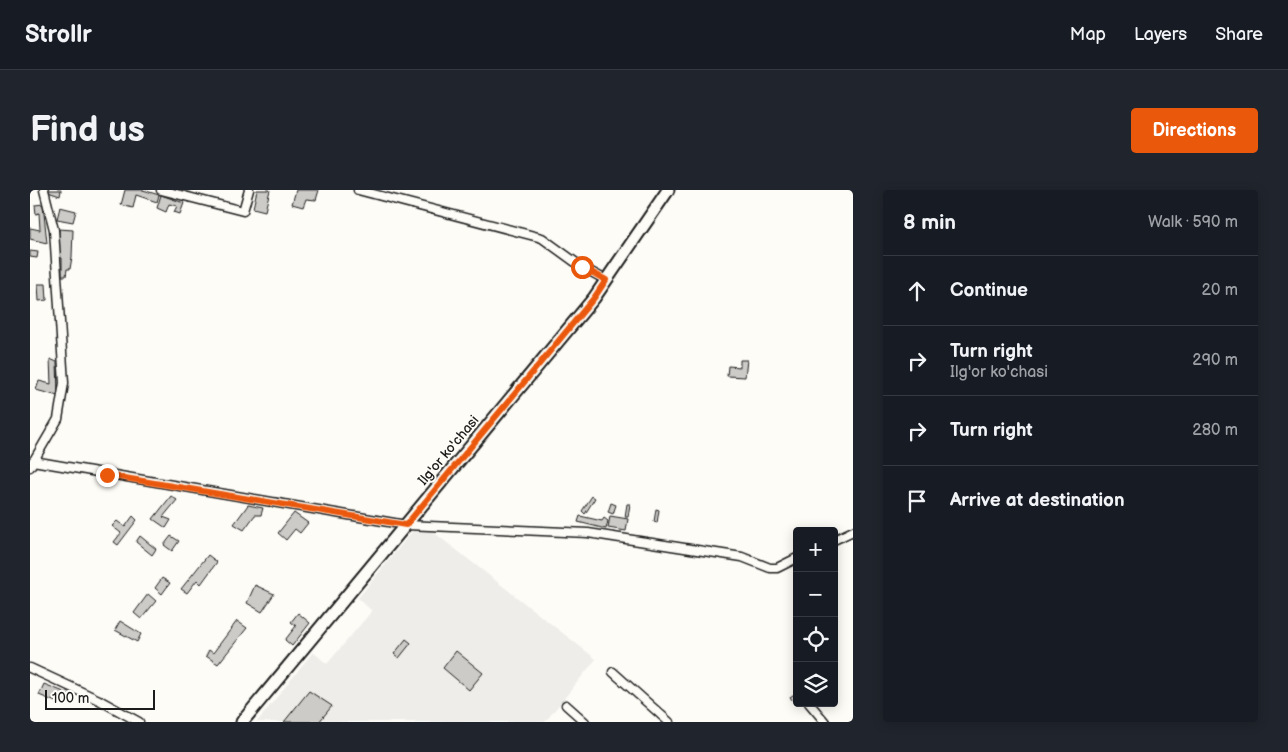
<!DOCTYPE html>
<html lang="en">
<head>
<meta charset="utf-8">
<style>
  body { margin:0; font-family:"Balsamiq Sans",sans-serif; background:#20242c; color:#f1f3f6 }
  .controls { position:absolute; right:15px; bottom:15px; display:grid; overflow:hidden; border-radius:5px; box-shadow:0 2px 12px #0003 }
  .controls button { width:45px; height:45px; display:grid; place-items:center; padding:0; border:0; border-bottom:1px solid #363941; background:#171b24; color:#f1f3f6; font:25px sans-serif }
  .scale { position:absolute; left:15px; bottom:12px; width:110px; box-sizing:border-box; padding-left:5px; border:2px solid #1c1c1c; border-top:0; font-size:14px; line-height:18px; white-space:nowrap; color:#1c1c1c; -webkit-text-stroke:4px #fdfcf7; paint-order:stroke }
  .stop { position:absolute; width:15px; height:15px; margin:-11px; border:4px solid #ea580c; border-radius:50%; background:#fff }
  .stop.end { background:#ea580c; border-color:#fff; box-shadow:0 1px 5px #0008 }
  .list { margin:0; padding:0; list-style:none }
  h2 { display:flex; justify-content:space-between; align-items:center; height:65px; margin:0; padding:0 20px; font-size:21px }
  h2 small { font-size:16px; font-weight:400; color:#9ea1a6 }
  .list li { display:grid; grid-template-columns:32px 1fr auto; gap:15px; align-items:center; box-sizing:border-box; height:70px; padding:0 20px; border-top:1px solid #363941 }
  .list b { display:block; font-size:19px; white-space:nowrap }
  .list p { margin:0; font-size:16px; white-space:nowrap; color:#9ea1a6 }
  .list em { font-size:16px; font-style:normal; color:#9ea1a6 }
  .icon { flex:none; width:28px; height:28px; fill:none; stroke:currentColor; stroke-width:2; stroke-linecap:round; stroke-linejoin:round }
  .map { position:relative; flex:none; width:823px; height:532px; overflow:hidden; border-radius:5px }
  header { display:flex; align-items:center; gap:30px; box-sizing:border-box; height:70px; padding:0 25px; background:#171b24; border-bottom:1px solid #363941 }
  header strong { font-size:24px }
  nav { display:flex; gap:28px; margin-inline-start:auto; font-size:18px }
  .intro { display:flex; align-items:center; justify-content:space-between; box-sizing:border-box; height:120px; padding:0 30px }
  h1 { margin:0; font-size:35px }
  .button { padding:12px 22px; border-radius:5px; background:#ea580c; color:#fff; font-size:18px; font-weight:700 }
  main { display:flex; gap:30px; padding:0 30px }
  aside { flex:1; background:#171b24; border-radius:5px; box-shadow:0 2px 12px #0003 }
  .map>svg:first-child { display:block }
  .built { fill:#eeede9 }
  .building { fill:#cccbc8; stroke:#1c1c1c }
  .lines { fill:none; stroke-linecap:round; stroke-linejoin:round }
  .street-casing { stroke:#1c1c1c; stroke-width:11 }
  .secondary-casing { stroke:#1c1c1c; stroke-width:15 }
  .street { stroke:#fdfcf7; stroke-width:8 }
  .secondary { stroke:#fdfcf7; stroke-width:11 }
  .route { stroke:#ea580c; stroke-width:6 }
  .labels { text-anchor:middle; stroke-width:4; stroke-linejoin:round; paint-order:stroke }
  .street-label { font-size:14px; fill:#1c1c1c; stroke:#fdfcf7 }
</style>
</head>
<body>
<header>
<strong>Strollr</strong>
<nav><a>Map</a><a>Layers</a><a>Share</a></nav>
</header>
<div class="intro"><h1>Find us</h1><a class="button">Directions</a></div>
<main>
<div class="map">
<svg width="823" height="532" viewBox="0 0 823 532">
  <rect width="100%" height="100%" fill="#fdfcf7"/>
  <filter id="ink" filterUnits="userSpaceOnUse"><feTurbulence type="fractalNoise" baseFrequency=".02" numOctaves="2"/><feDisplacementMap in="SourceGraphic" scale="10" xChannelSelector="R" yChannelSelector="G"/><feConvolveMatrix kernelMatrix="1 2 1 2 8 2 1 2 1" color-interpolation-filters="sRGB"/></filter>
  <g filter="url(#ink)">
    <polygon class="built" points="385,338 402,341 566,469 515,532 227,532 283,462 297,474 342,421 328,408"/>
    <g class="building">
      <polygon points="19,0 31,0 30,6 18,2"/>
      <polygon points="95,0 113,0 129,5 127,12 106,5 103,18 91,15"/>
      <polygon points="227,0 240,0 235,21 223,18"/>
      <polygon points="266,0 289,0 286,10 276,9 273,17 262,14"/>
      <polygon points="131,5 154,13 150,24 144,22 147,16 139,14 136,22 127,18"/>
      <polygon points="13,14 17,53 0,49 0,38 10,40 9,23 6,24 5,15"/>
      <polygon points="30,17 46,21 43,32 27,29"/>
      <polygon points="29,39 43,40 42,67 40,79 37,79 36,86 32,86 32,68 29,68"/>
      <polygon points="0,61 8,62 7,68 0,67"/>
      <polygon points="8,94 16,94 17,110 9,111"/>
      <polygon points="20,169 27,172 28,206 6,200 9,191 21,194"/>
      <polygon points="710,170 717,170 715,187 697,186 698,176 710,177"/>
      <polygon points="141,306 147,310 133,327 141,330 136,338 123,329"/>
      <polygon points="562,306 565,308 555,324 552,321"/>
      <polygon points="581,313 586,315 583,324 578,322"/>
      <polygon points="597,314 600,314 598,327 595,327"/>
      <polygon points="218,315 233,318 231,325 225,325 214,340 204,334"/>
      <polygon points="626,319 629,320 627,333 624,332"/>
      <polygon points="264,323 278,333 270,343 265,339 256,350 248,343"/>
      <polygon points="103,326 107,330 88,355 84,352 91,343 82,336 87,331 95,337"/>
      <polygon points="550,326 572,331 574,328 578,331 576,339 548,332"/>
      <polygon points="580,326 598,329 596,341 578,338"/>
      <polygon points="110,346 126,359 122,365 106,352"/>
      <polygon points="141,346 149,351 142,361 134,355"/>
      <polygon points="178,365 187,372 171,394 167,390 157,403 151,399"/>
      <polygon points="132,388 140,393 132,404 125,398"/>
      <polygon points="225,395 244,404 232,422 217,413"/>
      <polygon points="118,404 126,411 111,429 104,423"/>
      <polygon points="268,423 280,433 262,456 255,450 266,436 261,432"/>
      <polygon points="90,431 111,444 107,452 85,440"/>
      <polygon points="207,431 217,438 188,474 176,466 179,460 183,463"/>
      <polygon points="376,449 381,453 369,468 364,464"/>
      <polygon points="426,461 453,483 439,500 413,478"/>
      <polygon points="14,494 39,504 33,515 9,505"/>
      <polygon points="279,501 302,516 289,532 254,532"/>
      <polygon points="766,503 767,512 765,514 760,507"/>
    </g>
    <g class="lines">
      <defs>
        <g id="street">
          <polyline points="131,0 213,21 219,0"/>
          <polyline points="328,0 512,48 552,77 576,90"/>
          <polyline points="3,271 376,335 558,343 712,367 740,378 747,378 767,368"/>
          <polyline points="0,277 28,229 34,193 24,40 14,0"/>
          <polyline points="804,350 823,341"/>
          <polyline points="0,478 69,510 109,532"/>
          <polyline points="583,482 639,532"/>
          <polyline points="779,513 795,532"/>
          <polyline points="536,515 555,532"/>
        </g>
        <polyline id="secondary" points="212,532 564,108 638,0"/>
      </defs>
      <use href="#street" class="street-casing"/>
      <use href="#secondary" class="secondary-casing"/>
      <use href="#street" class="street"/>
      <use href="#secondary" class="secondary"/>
    </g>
  </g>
  <g class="lines" filter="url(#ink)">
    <polyline class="route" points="77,285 376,335 564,108 576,90 552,77"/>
  </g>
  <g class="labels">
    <g class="street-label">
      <text transform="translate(418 260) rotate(-50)" y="5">Ilg'or ko'chasi</text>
    </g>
  </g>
</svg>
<div class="controls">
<button>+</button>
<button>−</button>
<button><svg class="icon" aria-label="locate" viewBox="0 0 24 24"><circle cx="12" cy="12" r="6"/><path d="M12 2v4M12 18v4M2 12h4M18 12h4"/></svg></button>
<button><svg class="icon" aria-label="layers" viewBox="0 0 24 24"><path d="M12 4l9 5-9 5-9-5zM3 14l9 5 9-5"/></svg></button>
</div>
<div class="scale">100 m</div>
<div class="stop" style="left:552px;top:77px"></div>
<div class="stop end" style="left:77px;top:285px"></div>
</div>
<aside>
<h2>8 min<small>Walk · 590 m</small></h2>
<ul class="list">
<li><svg class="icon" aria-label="ahead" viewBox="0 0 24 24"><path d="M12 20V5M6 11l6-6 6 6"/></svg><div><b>Continue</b></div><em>20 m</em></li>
<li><svg class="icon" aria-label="right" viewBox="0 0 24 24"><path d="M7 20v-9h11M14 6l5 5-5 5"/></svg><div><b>Turn right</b><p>Ilg'or ko'chasi</p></div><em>290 m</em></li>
<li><svg class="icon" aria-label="right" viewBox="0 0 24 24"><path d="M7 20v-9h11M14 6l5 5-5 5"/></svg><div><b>Turn right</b></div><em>280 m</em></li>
<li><svg class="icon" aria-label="arrive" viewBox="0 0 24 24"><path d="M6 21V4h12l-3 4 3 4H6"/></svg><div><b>Arrive at destination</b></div></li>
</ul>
</aside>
</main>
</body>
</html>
